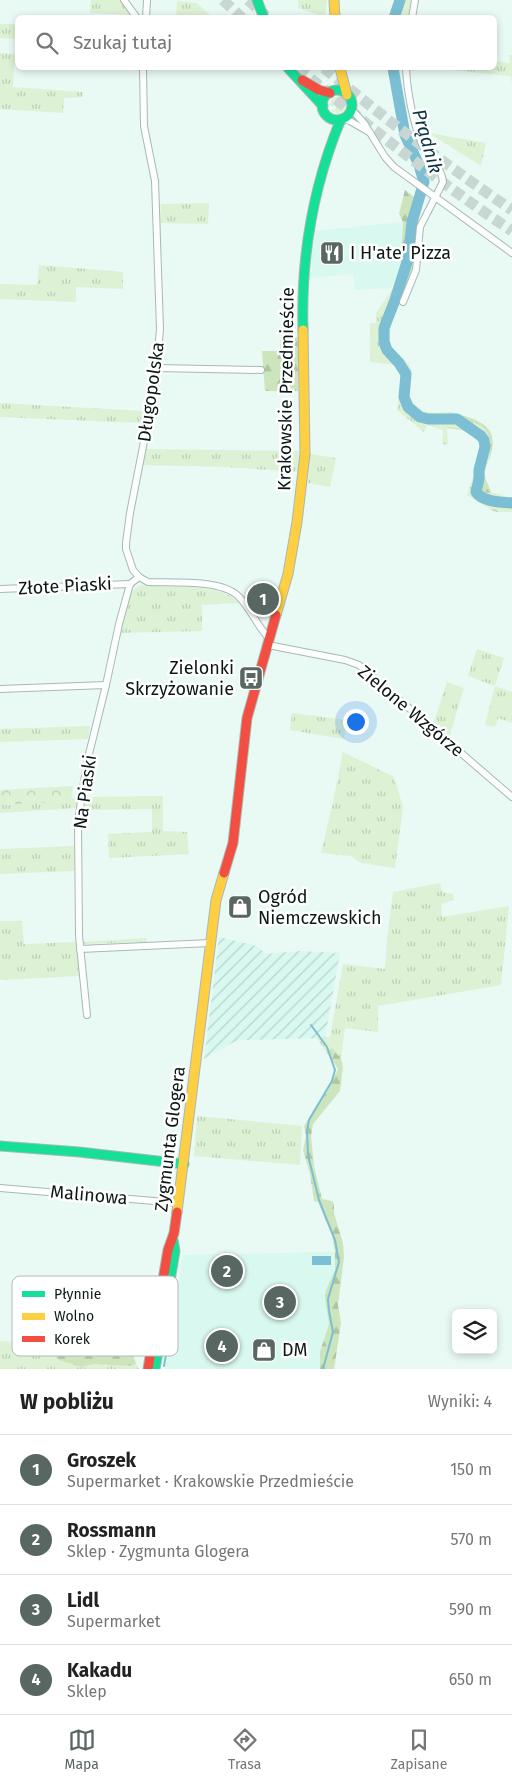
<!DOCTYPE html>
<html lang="pl">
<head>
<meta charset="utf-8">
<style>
  body { margin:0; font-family:"Fira Sans",sans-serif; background:#f6f6f6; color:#222 }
  .controls { position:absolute; right:15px; bottom:15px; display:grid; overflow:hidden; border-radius:8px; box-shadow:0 2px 8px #0003 }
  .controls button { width:45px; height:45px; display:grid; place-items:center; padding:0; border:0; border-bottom:1px solid #e0e0e0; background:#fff; color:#222; font:25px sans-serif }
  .you { position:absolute; left:355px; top:721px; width:18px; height:18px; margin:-12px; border:4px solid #fff; border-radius:50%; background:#1a73e8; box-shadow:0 0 0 8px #1a73e833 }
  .badge { display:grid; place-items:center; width:32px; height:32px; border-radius:50%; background:#596763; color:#fff; font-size:16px; font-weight:700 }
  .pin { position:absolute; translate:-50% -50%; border:2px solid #fff; box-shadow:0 1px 5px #0006 }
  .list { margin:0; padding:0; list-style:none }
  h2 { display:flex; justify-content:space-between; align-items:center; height:65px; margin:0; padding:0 20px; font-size:21px }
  h2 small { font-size:16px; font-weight:400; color:#767676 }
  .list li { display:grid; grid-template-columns:32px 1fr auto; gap:15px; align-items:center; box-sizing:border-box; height:70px; padding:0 20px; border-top:1px solid #e0e0e0 }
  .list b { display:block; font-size:19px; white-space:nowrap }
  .list p { margin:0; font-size:16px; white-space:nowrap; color:#767676 }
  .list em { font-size:16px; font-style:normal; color:#767676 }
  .icon { flex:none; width:28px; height:28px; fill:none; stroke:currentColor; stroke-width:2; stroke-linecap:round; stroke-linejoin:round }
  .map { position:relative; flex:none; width:512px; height:1369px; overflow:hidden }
  .search { position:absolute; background:#fff; box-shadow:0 2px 8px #0003; left:15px; right:15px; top:15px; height:55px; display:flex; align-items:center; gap:12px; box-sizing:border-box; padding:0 18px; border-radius:8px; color:#767676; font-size:19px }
  .sheet { height:345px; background:#fff }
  nav { display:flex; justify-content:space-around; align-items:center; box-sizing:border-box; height:70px; border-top:1px solid #e0e0e0; background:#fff; font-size:14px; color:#767676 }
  nav a { display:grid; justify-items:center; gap:2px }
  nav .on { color:#596763 }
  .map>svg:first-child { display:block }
  .built { fill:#d8f8f0 }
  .industrial { fill:url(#industrial-furrows) }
  .grass { fill:url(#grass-tufts) }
  .forest { fill:url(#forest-firs) }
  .park { fill:url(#park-crowns) }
  .water { fill:#7cbed4 }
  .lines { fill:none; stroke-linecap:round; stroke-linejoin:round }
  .stream { stroke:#7cbed4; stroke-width:2 }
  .river { stroke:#7cbed4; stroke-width:11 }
  .highway-tunnel { stroke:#c8d7d3; stroke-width:11; stroke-dasharray:11 5.5; stroke-linecap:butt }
  .street-casing { stroke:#aab8b4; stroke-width:8 }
  .fast-casing { stroke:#aab8b4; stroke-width:11 }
  .slow-casing { stroke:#aab8b4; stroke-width:11 }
  .jam-casing { stroke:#aab8b4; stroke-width:11 }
  .street { stroke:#fcfefd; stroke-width:6 }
  .fast { stroke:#16e098; stroke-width:9 }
  .slow { stroke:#ffcf43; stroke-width:9 }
  .jam { stroke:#f24e42; stroke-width:9 }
  .labels { text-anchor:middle; stroke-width:5; stroke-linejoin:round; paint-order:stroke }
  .poi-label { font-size:18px; fill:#0c1815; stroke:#fff; text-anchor:start }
  .street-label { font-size:18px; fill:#0c1815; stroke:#fff }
  .water-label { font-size:19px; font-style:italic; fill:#093241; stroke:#fff }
  .key { fill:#fff; stroke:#b6bab9; stroke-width:1 }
  .key-label { font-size:14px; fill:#0c1815 }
</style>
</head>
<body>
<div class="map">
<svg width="512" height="1369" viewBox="0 0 512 1369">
  <defs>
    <pattern id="industrial-furrows" width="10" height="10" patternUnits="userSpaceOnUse" patternTransform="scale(1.25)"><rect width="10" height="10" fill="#d8f8f0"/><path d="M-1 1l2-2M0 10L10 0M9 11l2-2" fill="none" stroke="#b8d4cd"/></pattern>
    <pattern id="grass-tufts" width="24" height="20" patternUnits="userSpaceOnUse" patternTransform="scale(1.25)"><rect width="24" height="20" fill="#ddf1d4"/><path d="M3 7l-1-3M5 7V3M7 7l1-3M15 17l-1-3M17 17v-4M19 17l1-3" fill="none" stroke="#bcceb5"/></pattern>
    <pattern id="forest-firs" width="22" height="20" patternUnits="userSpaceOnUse" patternTransform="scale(1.25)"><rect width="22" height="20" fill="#cde5bd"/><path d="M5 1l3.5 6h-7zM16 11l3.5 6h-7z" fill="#afc4a2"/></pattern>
    <pattern id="park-crowns" width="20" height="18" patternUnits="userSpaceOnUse" patternTransform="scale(1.25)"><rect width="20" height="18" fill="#ddf1d4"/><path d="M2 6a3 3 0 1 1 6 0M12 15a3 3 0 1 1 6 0" fill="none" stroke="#bcceb5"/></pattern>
  </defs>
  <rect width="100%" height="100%" fill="#e9f9f4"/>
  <g class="built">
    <polygon points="403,222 400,277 391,288 355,290 353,274 310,278 315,231"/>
    <polygon points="335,1252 335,1271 326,1290 325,1299 329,1324 320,1352 320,1369 165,1369 183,1255"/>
  </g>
  <polygon class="industrial" points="219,937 257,946 266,954 300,951 340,953 325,1038 242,1040 234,1042 204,1059"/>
  <g class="grass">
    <polygon points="91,0 120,0 132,15 90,13"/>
    <polygon points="298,0 327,0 325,17 298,8"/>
    <polygon points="403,0 412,0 409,17 397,17"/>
    <polygon points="177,1 197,3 212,17 176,17"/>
    <polygon points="0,24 17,24 17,39 0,38"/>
    <polygon points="0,53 17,54 17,65 14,65 13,87 83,92 83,97 64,98 63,113 0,109"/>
    <polygon points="509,55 512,55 512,85 511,76 432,68 494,68 495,61 510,63"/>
    <polygon points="337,97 343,99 346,106 344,111 337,114 332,111 337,108 335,105 331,106 329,105 332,99"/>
    <polygon points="429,133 486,143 481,166"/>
    <polygon points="209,203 208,224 160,223 161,204"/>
    <polygon points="39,265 123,272 123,289 76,287 76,302 0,299 0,284 37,285"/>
    <path d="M400,277L410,280C403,295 381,335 394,350C400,357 408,359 411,370C413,378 409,385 409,393C409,397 412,400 414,403C423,415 435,413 449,412L447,428L448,445L442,444L443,430L427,425L424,432L397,410L401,376L395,365L370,362V323H376V313Z"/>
    <polygon points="0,403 143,411 141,423 0,417"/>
    <polygon points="146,449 299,451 298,472 227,467 143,465"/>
    <polygon points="310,454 336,458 330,487 308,483"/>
    <path d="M141,585C170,589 219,581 239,603L202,605V631L119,633C123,618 124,593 141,585Z"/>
    <polygon points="477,649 504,658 495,686 512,692 512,723 498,718 495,727 485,725 495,686 468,676"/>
    <polygon points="447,682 464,688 449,738 433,725"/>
    <polygon points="292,713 346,720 344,739 290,730"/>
    <polygon points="90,726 88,739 0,742 0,729"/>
    <polygon points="343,752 394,777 403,807 395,868 361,863 351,856 321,853 333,802"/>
    <polygon points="163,796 163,831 187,832 189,854 109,858 108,834 152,832 152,809 82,810 83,797"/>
    <polygon points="72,798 77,799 77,808 0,813 0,805 70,801"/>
    <polygon points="75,846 74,871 0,874 0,849"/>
    <polygon points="440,883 442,892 453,894 454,900 441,904 442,917 509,906 501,985 378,1006 378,1032 345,1028 341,1059 332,1049 326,1052 317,1038 330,1037 343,964 385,969 387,939 393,892"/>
    <polygon points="0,921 22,921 24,944 78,942 79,976 0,980"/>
    <polygon points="146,938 147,942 85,944 83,942"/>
    <polygon points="197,1116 302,1126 300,1165 194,1156"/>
    <polygon points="0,1341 55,1345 53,1354 82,1367 94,1364 129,1366 136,1364 139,1369 0,1369"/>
  </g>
  <g class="forest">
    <path d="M405,190L422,203C419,217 416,230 415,244C414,257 414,268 410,280L400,277L403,222L399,214Z"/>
    <polygon points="281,335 298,337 298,391 265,391 262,351 280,351"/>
    <path d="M449,412C473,418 500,423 491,454C489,460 484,469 485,476C486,482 490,488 492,494L500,497H512V510L473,491L475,469L480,445L476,437L462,430L447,428Z"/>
    <polygon points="332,1048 341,1059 343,1067 340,1091 313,1124 311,1136 314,1166 322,1199 332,1201 334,1204 334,1213 343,1243 344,1257 338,1305 341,1323 334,1369 320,1369 320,1352 329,1324 325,1299 326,1290 335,1270 335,1252 332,1236 318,1202 314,1201 310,1174 303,1150 306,1136 304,1126 314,1109 327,1092 338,1069 326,1052"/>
    <polygon points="91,1344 131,1347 136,1364 129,1366 94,1364 82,1367 59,1360 53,1354 55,1345"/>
  </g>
  <g class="park">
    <path d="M449,414C460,418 474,421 483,428C500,441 483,475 478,492L495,493L512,498V512H495L467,495L482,449V441L467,429L447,427Z"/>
    <polygon points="73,786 71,801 0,805 0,790"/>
  </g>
  <rect class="water" x="312" y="1256" width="19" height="9"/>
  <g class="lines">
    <g class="stream">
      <polyline points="311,1025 327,1047 335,1070 332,1081 309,1120 307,1131 308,1155 319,1200 335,1240 339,1262 328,1299 329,1311 333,1332 323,1369"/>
      <polyline points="170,1328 172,1316"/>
      <polyline points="164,1366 167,1349"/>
    </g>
    <g class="river">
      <polyline points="394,18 400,0"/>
      <path d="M393,68L405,135L419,165L424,182L412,222L408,259L395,300L384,328V342L387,350L399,363L406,374L404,397L408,407L420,417L428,419H457L481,436L484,440L485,447L479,470V479L476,492C483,502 501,502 512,503"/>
    </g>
    <g class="highway-tunnel">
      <polyline points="223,0 242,18"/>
      <polyline points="248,0 266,16"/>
      <path d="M298,68C367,125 437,181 512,231"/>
      <path d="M324,68C384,118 447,166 512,210"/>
    </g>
    <defs>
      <g id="street">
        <polyline points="124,0 137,18"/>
        <polyline points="146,18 147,0"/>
        <polyline points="412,18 415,0"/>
        <path d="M143,68L144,126L155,181L160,329L155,385L130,513L126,543V549L133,570L139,577L148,582C172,583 221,579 238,596C251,608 257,627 270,639"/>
        <polyline points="351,109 364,123 385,157 394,167 512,253"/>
        <polyline points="343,119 350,121 369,132"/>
        <path d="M403,302L416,270L420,227L443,182C442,168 428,157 422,144C413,123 407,91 406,68"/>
        <polyline points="157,368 261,370"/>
        <polyline points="0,589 130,584"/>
        <polyline points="268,645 345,660 359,665 512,797"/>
        <polyline points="0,689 106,685"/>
        <polyline points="80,949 210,943"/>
        <polyline points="87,1015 79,936 78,824 81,801 87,762 106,685 119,624 130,584 139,577"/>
        <polyline points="0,1188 178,1203"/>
      </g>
      <g id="fast">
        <polyline points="257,0 264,18"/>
        <polyline points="288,68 323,106"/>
        <circle cx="337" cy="105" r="15"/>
        <path d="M303,330C301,258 313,186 341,119"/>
        <polyline points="0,1146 79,1152 184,1164"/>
        <polyline points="155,1369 175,1251 173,1240"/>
      </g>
      <g id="slow">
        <polyline points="334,0 335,18"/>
        <polyline points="340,68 347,95"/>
        <polyline points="276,615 288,574 297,522 305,454 303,330"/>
        <polyline points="177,1212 216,900 224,873"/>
      </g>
      <g id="jam">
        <polyline points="302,80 319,90 330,93"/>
        <polyline points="224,873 233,843 247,718 276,615"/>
        <polyline points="148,1369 168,1250 174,1233 177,1212"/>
      </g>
    </defs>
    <use href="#street" class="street-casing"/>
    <use href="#fast" class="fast-casing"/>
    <use href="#slow" class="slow-casing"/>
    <use href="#jam" class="jam-casing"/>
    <use href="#street" class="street"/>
    <use href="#fast" class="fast"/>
    <use href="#slow" class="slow"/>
    <use href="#jam" class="jam"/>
  </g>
  <defs>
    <symbol id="restaurant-square" viewBox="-11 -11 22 22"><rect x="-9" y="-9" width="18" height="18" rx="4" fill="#596763" stroke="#fff"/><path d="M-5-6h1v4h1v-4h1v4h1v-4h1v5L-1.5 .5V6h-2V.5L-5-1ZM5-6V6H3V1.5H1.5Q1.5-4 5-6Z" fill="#fff"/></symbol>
    <symbol id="bus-square" viewBox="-11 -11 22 22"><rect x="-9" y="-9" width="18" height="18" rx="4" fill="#596763" stroke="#fff"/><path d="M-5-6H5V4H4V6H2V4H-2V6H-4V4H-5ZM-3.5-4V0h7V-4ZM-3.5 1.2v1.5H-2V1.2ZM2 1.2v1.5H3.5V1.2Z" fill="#fff"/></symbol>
    <symbol id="shop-square" viewBox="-11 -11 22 22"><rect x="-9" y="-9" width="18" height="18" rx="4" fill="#596763" stroke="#fff"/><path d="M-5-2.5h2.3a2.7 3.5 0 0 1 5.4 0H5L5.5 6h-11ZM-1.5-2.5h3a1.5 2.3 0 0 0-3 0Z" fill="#fff"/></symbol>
  </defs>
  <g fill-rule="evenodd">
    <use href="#restaurant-square" x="318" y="239" width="28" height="28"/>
    <use href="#bus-square" x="237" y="664" width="28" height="28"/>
    <use href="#shop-square" x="226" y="893" width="28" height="28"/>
    <use href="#shop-square" x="250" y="1336" width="28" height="28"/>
  </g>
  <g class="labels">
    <g class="poi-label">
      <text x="350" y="259">I H'ate' Pizza</text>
      <text x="234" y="674" text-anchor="end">Zielonki<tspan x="234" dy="21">Skrzyżowanie</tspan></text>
      <text x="258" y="903">Ogród<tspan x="258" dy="21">Niemczewskich</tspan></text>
      <text x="282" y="1356">DM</text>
    </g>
    <g class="street-label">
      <text transform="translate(286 389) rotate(-89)" y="6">Krakowskie Przedmieście</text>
      <text transform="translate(151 392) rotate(-82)" y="6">Długopolska</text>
      <text transform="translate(65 586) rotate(-3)" y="6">Złote Piaski</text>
      <text transform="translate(411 711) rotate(40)" y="6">Zielone Wzgórze</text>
      <text transform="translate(85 792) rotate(-82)" y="6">Na Piaski</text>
      <text transform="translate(170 1139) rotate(-83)" y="6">Zygmunta Glogera</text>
      <text transform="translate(89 1195) rotate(5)" y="6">Malinowa</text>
    </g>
    <g class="water-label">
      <text transform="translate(428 141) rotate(74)" y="7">Prądnik</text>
    </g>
  </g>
  <rect x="12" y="1276" width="166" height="80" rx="8" class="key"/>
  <rect x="22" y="1291" width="23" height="6" fill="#16e098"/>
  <rect x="22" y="1313" width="23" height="7" fill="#ffcf43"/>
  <rect x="22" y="1336" width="23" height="6" fill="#f24e42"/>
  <g class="key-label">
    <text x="54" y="1299">Płynnie</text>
    <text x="54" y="1321">Wolno</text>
    <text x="54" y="1344">Korek</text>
  </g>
</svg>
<div class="controls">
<button><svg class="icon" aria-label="layers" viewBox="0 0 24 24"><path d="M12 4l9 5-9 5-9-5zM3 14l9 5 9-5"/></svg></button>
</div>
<div class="you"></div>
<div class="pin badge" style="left:263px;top:599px">1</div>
<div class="pin badge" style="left:227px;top:1271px">2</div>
<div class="pin badge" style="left:280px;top:1302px">3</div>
<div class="pin badge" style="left:222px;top:1346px">4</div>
<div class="search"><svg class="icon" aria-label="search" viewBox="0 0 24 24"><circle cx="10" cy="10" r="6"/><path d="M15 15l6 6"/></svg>Szukaj tutaj</div>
</div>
<section class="sheet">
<h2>W pobliżu<small>Wyniki: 4</small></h2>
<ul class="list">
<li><span class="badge">1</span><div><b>Groszek</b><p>Supermarket · Krakowskie Przedmieście</p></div><em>150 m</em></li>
<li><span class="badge">2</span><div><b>Rossmann</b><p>Sklep · Zygmunta Glogera</p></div><em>570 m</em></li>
<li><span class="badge">3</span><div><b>Lidl</b><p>Supermarket</p></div><em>590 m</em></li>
<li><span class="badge">4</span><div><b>Kakadu</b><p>Sklep</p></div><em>650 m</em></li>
</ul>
</section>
<nav>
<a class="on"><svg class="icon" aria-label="map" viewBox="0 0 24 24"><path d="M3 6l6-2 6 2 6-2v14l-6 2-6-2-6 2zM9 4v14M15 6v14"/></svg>Mapa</a>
<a><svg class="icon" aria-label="directions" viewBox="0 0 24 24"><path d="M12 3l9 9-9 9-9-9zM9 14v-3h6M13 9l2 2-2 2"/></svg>Trasa</a>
<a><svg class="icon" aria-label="saved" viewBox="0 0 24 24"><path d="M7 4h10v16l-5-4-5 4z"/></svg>Zapisane</a>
</nav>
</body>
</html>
